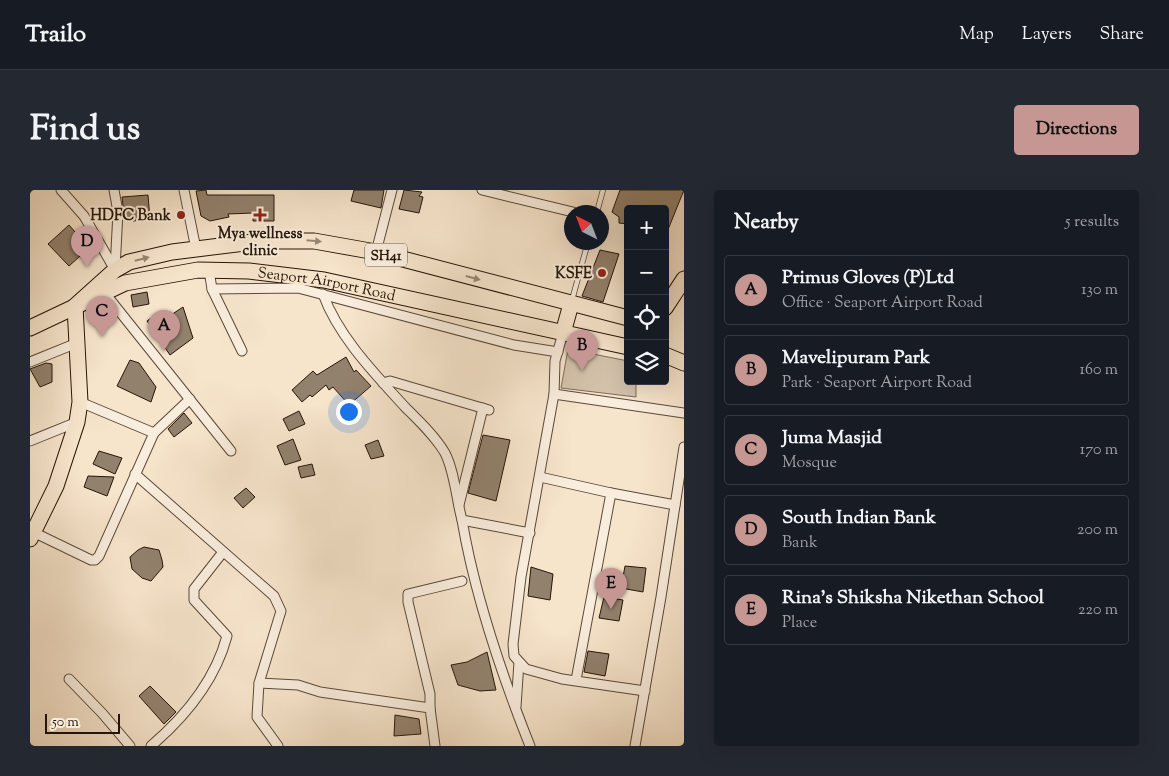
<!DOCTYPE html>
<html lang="en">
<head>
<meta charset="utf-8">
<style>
  body { margin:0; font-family:"Sorts Mill Goudy",serif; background:#242831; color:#f1f3f6 }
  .controls { position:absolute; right:15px; top:15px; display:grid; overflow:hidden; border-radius:5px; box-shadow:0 5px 20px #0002 }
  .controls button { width:45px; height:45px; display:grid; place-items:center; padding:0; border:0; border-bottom:1px solid #363941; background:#171b24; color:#f1f3f6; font:25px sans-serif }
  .compass { position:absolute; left:534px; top:15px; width:45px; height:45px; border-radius:50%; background:#171b24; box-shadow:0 5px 20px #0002; rotate:318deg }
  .scale { position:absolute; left:15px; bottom:12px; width:75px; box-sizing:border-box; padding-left:5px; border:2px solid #261508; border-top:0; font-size:14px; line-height:18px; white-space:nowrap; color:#261508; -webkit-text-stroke:4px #f9eddd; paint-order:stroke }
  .you { position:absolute; left:318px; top:221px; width:18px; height:18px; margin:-12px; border:4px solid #fff; border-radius:50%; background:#1a73e8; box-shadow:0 0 0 8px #1a73e833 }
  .badge { display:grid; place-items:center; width:32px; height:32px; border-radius:50%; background:#c59692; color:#111; font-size:16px; font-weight:700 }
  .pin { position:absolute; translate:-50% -41px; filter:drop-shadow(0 1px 2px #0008) }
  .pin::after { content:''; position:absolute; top:26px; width:18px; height:15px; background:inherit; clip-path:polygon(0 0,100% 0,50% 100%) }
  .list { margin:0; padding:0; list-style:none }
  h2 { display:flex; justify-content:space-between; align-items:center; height:65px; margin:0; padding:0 20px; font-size:21px }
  h2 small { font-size:16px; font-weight:400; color:#9ea1a6 }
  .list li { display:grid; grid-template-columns:32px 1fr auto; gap:15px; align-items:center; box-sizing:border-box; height:70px; margin:0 10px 10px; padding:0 10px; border:1px solid #363941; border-radius:5px }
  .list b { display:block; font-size:19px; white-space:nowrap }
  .list p { margin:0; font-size:16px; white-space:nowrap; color:#9ea1a6 }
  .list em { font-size:16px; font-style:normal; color:#9ea1a6 }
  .icon { flex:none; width:28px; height:28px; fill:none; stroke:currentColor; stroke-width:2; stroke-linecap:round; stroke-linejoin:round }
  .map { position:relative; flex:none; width:654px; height:556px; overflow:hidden; border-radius:5px }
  header { display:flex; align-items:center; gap:30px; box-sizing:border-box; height:70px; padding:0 25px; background:#171b24; border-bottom:1px solid #363941 }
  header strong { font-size:24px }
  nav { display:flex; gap:28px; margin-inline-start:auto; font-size:18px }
  .intro { display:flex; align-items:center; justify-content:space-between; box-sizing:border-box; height:120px; padding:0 30px }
  h1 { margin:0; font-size:35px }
  .button { padding:12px 22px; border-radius:5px; background:#c59692; color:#111; font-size:18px; font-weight:700 }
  main { display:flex; gap:30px; padding:0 30px }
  aside { flex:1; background:#171b24; border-radius:5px; box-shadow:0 5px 20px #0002 }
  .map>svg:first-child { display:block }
  .green { fill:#d3c1aa; stroke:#7c6b59 }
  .building { fill:#92816d; stroke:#261508 }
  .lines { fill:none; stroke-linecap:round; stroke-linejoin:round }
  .service-casing { stroke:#5a4939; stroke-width:6 }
  .minor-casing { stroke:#5a4939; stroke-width:11 }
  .primary-casing { stroke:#261508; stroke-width:17 }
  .service { stroke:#f9eddd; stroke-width:4.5 }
  .minor { stroke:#f9eddd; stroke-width:9 }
  .primary { stroke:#f6e4cb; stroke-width:15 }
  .oneway { fill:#988773 }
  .poi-dot { fill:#8f2418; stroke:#f9eddd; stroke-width:2 }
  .labels { text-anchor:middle; stroke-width:4; stroke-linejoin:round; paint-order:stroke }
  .shield { fill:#f9eddd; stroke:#655648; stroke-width:1 }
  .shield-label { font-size:14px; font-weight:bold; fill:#261508 }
  .poi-label { font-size:15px; font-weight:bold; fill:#261508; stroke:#f9eddd; text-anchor:end }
  .street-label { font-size:15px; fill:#261508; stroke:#f9eddd }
</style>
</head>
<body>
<header>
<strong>Trailo</strong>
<nav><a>Map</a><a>Layers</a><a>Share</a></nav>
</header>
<div class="intro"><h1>Find us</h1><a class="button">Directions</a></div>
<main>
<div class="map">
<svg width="654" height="556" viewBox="0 0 654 556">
  <rect width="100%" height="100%" fill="#f6e4cb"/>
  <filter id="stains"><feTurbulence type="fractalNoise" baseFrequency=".004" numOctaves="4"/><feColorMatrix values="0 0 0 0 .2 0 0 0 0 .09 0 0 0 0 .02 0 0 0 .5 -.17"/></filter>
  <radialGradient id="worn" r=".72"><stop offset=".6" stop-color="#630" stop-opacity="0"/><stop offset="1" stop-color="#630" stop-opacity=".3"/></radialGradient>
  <polygon class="green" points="538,159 598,171 598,191 606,191 606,207 531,198"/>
  <g class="building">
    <polygon points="176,0 177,5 244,5 244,31 223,31 223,23 198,24 199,27 180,31 171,26 166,1"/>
    <polygon points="324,0 354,0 351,18 321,11"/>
    <polygon points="374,0 392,2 389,6 393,7 389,23 369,19"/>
    <polygon points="590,0 654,0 635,47 635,19 598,19 598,34 589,33 589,27 582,22"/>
    <polygon points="118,5 120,29 103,31 94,24 92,7"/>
    <polygon points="39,35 59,58 39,76 18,54"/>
    <polygon points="570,60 589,64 573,112 552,106"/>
    <polygon points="117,102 119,114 103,117 101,105"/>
    <polygon points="153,117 163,148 140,165 117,131 128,123 132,131"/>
    <polygon points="316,167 324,182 326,180 341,196 319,215 303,197 299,200 296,195 282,207 280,205 272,212 262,200 283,181 287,185"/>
    <polygon points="100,170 109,173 126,197 121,212 87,196"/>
    <polygon points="16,173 22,174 22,192 10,197 0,179"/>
    <polygon points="269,221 275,234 259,241 253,229"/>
    <polygon points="154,223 162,233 144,247 138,239"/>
    <polygon points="453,245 480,250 466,311 438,303"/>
    <polygon points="263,249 271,270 255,275 247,256"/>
    <polygon points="348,250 354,266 341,269 335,255"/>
    <polygon points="69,261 92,268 85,284 63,274"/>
    <polygon points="282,274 285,285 271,288 268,277"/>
    <polygon points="58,286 84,287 77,306 54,297"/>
    <polygon points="216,298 225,307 213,318 204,308"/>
    <polygon points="114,357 129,360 132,370 133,377 121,391 112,388 102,379 100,367 108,360"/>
    <polygon points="595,376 616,378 613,402 591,398"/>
    <polygon points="501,377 523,384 520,410 498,406"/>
    <polygon points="574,407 593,410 589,431 569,428"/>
    <polygon points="558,461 579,464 575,486 554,482"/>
    <polygon points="457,462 466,500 450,501 428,495 421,475 437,472"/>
    <polygon points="120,496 146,522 134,534 109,506"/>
    <polygon points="365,525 389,529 391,544 364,546"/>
  </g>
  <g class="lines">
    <defs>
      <g id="service">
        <polyline points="567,22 573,0"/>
        <polyline points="542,110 558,52"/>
      </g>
      <g id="minor">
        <polyline points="31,0 54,26 85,80"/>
        <polyline points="84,0 88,22 85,79"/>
        <polyline points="154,0 166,59"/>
        <polyline points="452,0 543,22"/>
        <polyline points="346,62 362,0"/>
        <polyline points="179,80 182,99 268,98 484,155 528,162"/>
        <polyline points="182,99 212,161"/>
        <polyline points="74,102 201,261"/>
        <path d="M293,104C308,146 345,184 375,217C389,231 405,246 415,263C425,283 426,308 432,330L500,343"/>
        <polyline points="533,143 525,171 524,204 491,387 483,454 484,466 496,479 532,489 615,501"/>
        <polyline points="0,172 47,153"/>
        <polyline points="353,193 360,191 459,220"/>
        <polyline points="524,204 654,223"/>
        <polyline points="50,212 124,243"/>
        <polyline points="0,251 47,232"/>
        <polyline points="105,284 244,406 251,421 229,493 227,527 248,556"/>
        <polyline points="510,287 581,303 645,315"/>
        <polyline points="429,315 453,218"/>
        <path d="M432,330C445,407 471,483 500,556"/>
        <polyline points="3,342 61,370 65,370 69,366 124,243 160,209"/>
        <polyline points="39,489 72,523 100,556"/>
        <polyline points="546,490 581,303"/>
        <polyline points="229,493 268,495 290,502 400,518 405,556"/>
        <polyline points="486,517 489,472"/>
        <polyline points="400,518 400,504 378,412 378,404 432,391"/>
        <path d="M121,556C156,526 185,491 197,446L164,410V399L193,362"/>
        <polyline points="605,556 631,407 654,257"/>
      </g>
      <g id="primary">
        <polyline points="635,118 654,89"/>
        <path id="s1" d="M0,138L95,93L168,80L219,81L294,90L598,157"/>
        <polyline points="533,143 541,114"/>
        <polyline points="635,165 654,173"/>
        <polyline points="0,349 26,296 47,232 50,212 45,116 85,80 99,72 142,62 231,51 284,51 346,62 598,128"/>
      </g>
    </defs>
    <use href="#service" class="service-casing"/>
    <use href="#minor" class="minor-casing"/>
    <use href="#primary" class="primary-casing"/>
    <use href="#service" class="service"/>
    <use href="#minor" class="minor"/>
    <use href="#primary" class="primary"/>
  </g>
  <defs><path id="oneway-solid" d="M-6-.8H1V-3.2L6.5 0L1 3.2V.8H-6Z" transform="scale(1.25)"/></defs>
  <g class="oneway">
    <use href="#oneway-solid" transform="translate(284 51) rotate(5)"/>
    <use href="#oneway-solid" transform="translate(112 69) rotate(-14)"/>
    <use href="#oneway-solid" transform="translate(443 88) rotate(15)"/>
  </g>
  <g class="poi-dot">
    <circle cx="151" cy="25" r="5"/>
    <path d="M227.5 17.5h5v5h5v5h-5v5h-5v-5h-5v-5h5z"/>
    <circle cx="572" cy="83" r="5"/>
  </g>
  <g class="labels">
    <rect class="shield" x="335" y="53.5" width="42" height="23" rx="4"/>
    <g class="shield-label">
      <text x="356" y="70">SH41</text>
    </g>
    <g class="poi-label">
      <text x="141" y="30">HDFC Bank</text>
      <text x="230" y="48" text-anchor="middle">Mya wellness<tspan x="230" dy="17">clinic</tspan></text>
      <text x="562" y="88">KSFE</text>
    </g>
    <g class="street-label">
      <text dy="5" stroke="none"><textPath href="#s1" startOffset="309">Seaport Airport Road</textPath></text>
    </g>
  </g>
  <rect width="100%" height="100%" filter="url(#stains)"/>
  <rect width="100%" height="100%" fill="url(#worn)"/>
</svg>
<div class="controls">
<button>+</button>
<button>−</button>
<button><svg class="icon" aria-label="locate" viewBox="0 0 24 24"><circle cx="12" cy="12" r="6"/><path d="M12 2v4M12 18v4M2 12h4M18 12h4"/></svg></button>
<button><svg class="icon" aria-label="layers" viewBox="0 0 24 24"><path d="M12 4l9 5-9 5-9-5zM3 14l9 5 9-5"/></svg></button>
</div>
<svg class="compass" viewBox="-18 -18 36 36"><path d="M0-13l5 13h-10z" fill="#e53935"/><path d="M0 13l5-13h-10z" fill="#9ea1a6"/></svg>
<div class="scale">50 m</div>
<div class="you"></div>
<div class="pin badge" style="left:134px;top:161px">A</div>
<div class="pin badge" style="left:552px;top:181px">B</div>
<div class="pin badge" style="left:72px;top:147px">C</div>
<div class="pin badge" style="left:57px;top:77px">D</div>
<div class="pin badge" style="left:581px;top:419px">E</div>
</div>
<aside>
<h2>Nearby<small>5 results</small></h2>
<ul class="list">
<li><span class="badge">A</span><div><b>Primus Gloves (P)Ltd</b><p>Office · Seaport Airport Road</p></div><em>130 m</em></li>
<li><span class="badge">B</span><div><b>Mavelipuram Park</b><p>Park · Seaport Airport Road</p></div><em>160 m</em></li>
<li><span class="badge">C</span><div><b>Juma Masjid</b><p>Mosque</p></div><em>170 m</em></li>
<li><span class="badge">D</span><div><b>South Indian Bank</b><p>Bank</p></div><em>200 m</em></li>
<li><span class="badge">E</span><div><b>Rina's Shiksha Nikethan School</b><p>Place</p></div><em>220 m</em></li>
</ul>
</aside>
</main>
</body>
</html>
